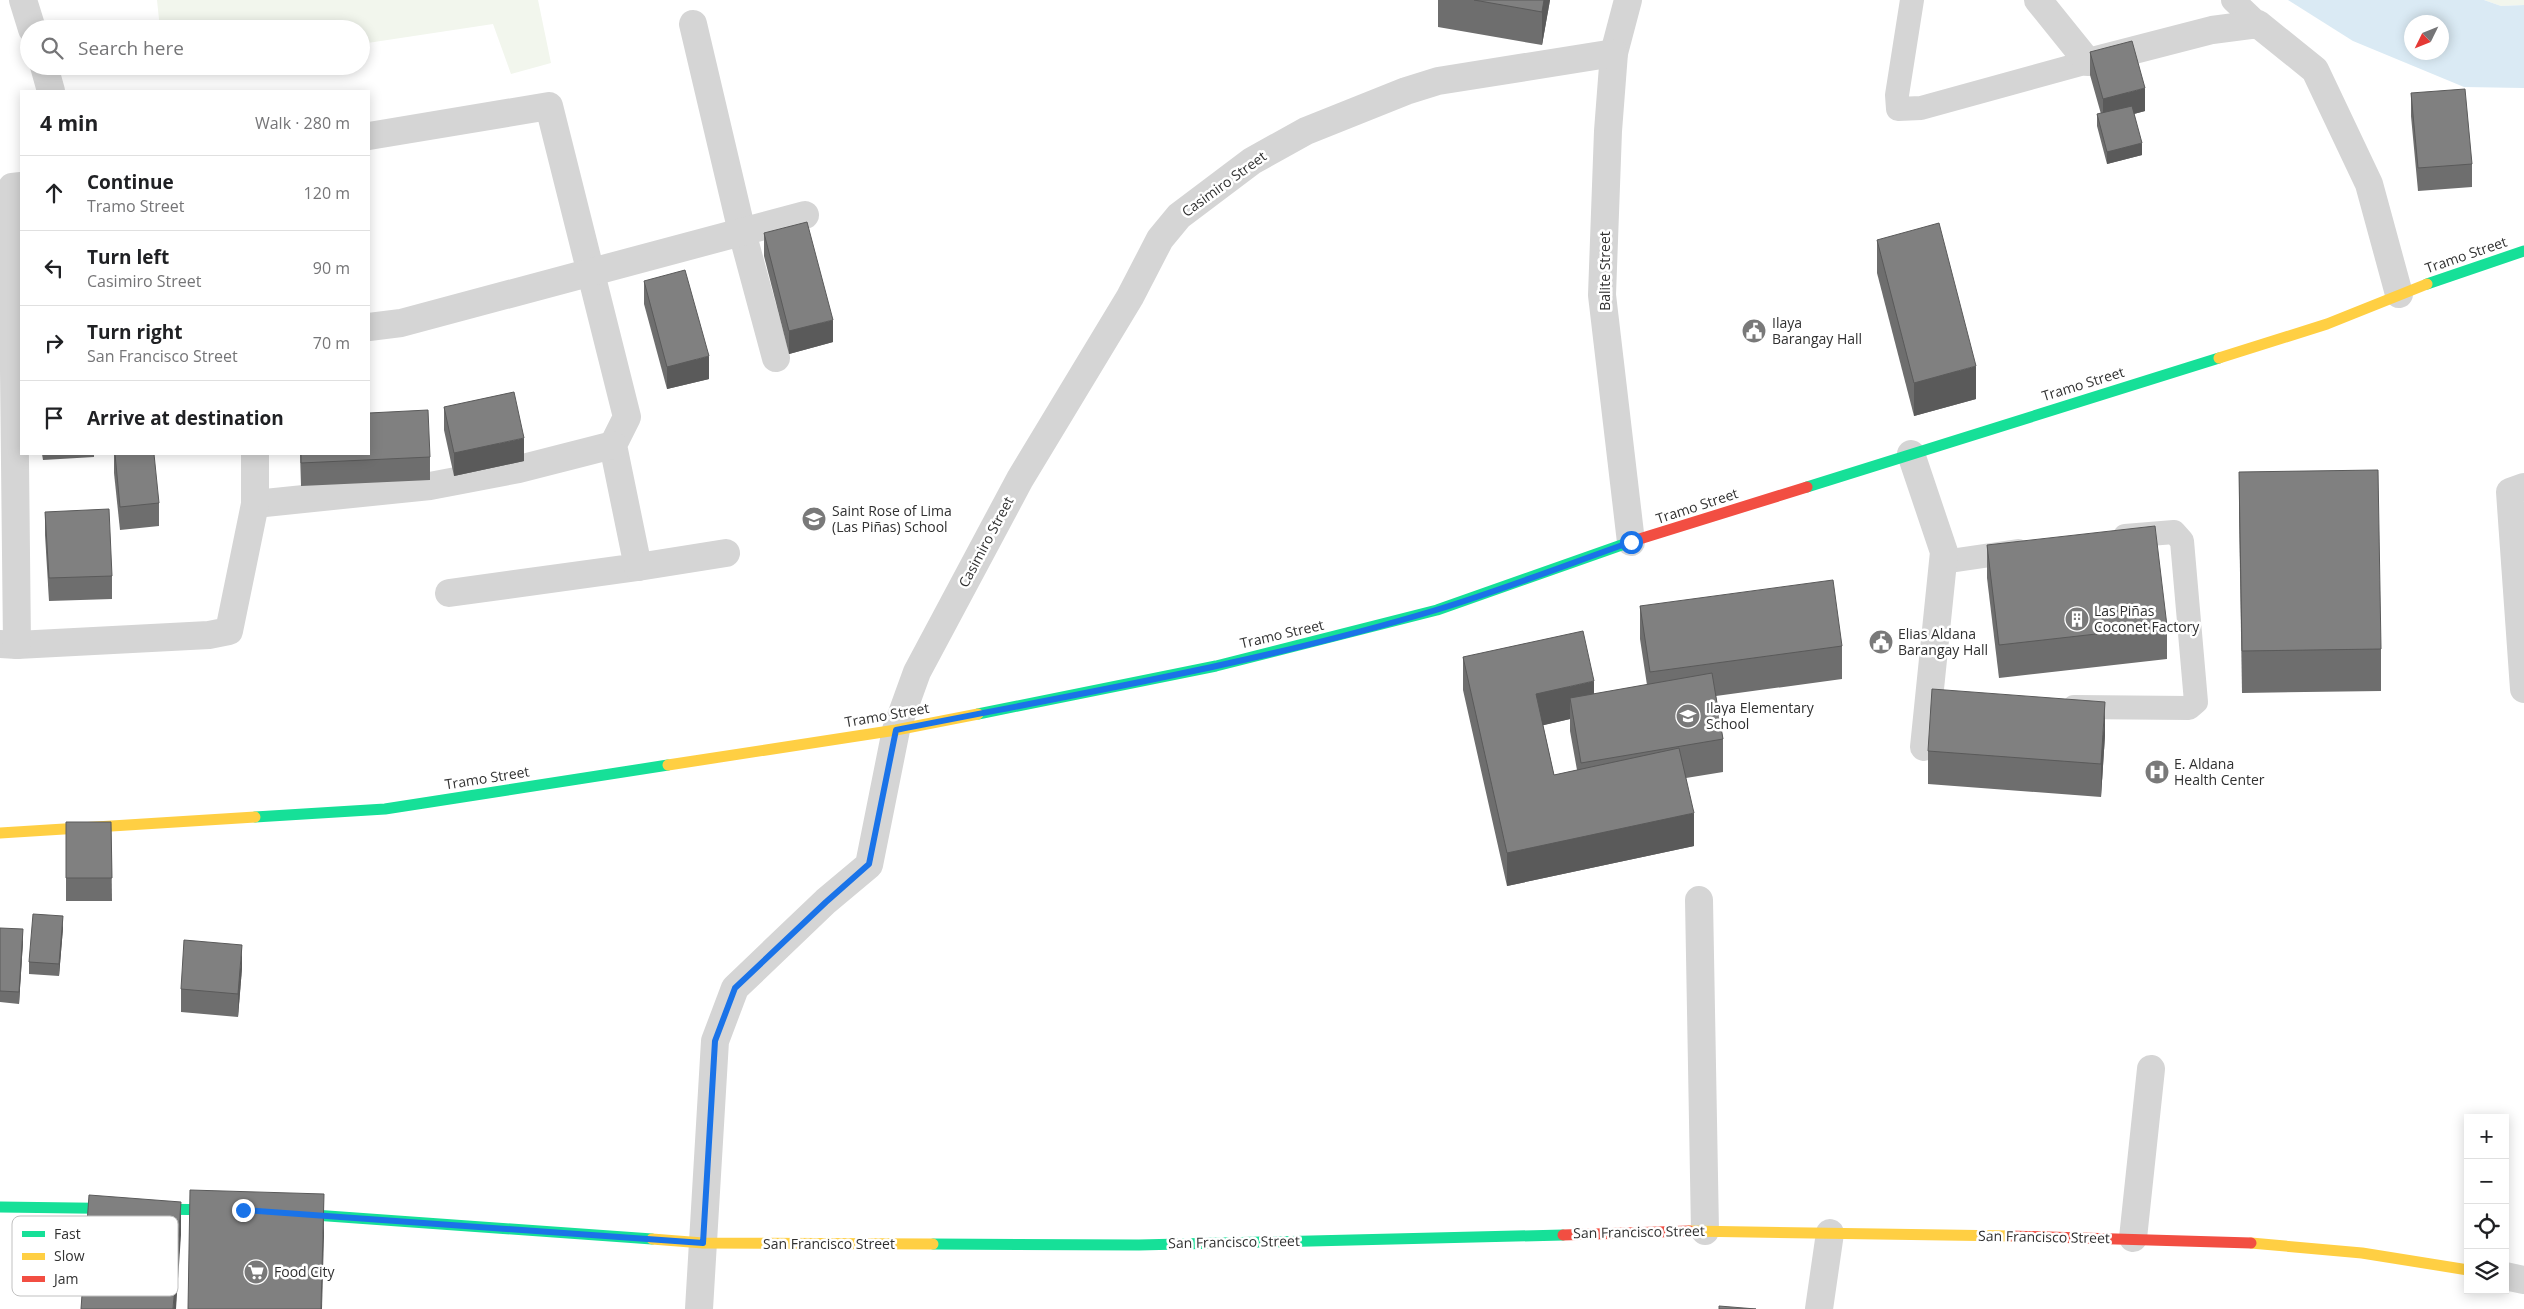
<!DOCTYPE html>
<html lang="en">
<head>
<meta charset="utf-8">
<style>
  body { margin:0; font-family:"Open Sans",sans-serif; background:#f2f2f2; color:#202124 }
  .controls { position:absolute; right:15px; bottom:15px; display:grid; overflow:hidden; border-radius:0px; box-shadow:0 2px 12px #0003 }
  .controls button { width:45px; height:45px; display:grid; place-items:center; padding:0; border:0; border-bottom:1px solid #e0e0e0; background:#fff; color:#202124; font:25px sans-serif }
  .compass { position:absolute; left:2404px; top:15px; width:45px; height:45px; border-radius:50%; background:#fff; box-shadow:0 2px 12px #0003; rotate:227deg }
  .stop { position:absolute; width:15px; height:15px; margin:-11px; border:4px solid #1a73e8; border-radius:50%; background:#fff }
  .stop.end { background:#1a73e8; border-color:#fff; box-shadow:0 1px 5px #0008 }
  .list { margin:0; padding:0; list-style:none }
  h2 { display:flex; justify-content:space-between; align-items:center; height:65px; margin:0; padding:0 20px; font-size:21px }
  h2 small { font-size:16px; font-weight:400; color:#757577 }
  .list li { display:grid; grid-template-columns:32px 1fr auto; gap:15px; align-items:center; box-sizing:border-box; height:75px; padding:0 20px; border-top:1px solid #e0e0e0 }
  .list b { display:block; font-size:19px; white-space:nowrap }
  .list p { margin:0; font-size:16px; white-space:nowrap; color:#757577 }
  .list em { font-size:16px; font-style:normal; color:#757577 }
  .icon { flex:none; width:28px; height:28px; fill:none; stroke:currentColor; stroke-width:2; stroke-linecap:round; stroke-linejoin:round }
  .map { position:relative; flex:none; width:2524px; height:1309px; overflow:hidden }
  .search { position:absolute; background:#fff; box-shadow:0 2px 12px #0003; left:20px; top:20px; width:350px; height:55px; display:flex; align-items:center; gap:12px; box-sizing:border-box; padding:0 18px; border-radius:28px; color:#757577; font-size:19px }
  .panel { position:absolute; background:#fff; box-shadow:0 2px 12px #0003; left:20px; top:90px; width:350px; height:365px; border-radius:0px }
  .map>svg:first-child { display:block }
  .grass { fill:#f2f6ed }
  .water { fill:#daeaf4; fill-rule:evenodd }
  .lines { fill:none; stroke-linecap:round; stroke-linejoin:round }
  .lane { stroke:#d5d5d5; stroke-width:24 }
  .street { stroke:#d5d5d5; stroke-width:28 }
  .fast { stroke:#16e098; stroke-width:11 }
  .slow { stroke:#ffcf43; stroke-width:11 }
  .jam { stroke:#f24e42; stroke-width:11 }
  .wall { fill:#6e6e6e; fill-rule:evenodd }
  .shaded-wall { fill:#5a5a5a }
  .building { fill:#808080; stroke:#5a5a5a }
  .route { stroke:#1a73e8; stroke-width:6 }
  .labels { text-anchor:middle; stroke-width:5; stroke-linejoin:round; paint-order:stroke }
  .street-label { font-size:14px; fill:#313131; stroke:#fff }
  .poi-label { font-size:14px; fill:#313131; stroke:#fff; text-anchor:start }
  .key { fill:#fff; stroke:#c1c1c1; stroke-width:1 }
  .key-label { font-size:14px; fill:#313131 }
</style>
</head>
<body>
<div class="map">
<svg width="2524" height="1309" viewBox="0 0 2524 1309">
  <rect width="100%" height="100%" fill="#fff"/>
  <g class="grass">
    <polygon points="157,0 538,0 551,63 511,74 493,24 361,44 361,29 160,29"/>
    <polygon points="2484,0 2524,0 2524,5 2501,6"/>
    <polygon points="164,66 222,66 164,75"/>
  </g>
  <path class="water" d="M2288,0H2484L2501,6L2524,5V88L2464,87L2353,41ZM2412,22H2442V52H2412Z"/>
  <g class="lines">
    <g class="lane">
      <polyline points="1912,0 1897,95 1898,109 1921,108 2088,62"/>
      <polyline points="2233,0 2258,24"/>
      <polyline points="1943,562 2018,551"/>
      <polyline points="2074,707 2189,708 2196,702 2182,541 2174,532 2125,536"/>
    </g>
    <g class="street">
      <polyline points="23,0 32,29"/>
      <polyline points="1628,0 1614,53 1608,131 1602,295 1631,542"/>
      <polyline points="2038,0 2088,62 2212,30 2258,24 2315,70 2369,184 2399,294"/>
      <polyline points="693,24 742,232 776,358"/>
      <polyline points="44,66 51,91"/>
      <polyline points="369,136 549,106 627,417 613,445 638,567 449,593"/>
      <polyline points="369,327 401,323 805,215"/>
      <polyline points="1911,454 1944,552 1924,747"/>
      <polyline points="2524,487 2510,492 2524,689"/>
      <polyline points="255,504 430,486 519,469 613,445"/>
      <polyline points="638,567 726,553"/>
      <polyline points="0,644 17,645 209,635 229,631 255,504 255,454"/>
      <polyline points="17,645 12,187 21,186"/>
      <polyline points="1699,900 1705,1231"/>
      <polyline points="2133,1238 2151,1069"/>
      <polyline points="2505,1276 2524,1280"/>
      <polyline points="699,1309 715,1041 735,988 826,901 869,865 896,730 917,672 1020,479 1130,297 1160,239 1179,216 1252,161 1306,131 1406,91 1438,81 1614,53"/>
      <polyline points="1819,1309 1830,1233"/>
    </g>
    <g class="fast">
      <polyline points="2427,284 2524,251"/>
      <polyline points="1807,487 2219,358"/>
      <polyline points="978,714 1216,666 1437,610 1633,541"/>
      <polyline points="255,817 385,809 668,765"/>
      <polyline points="0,1207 226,1210"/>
      <polyline points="286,1213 652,1239"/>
      <polyline points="933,1244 1139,1245 1563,1235"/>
    </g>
    <g class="slow">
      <polyline points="2219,358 2327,324 2427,284"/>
      <polyline points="668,765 896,730 978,714"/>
      <polyline points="0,833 255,817"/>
      <polyline points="1689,1231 2011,1236"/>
      <polyline points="652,1239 703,1243 933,1244"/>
      <polyline points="2251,1243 2362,1253 2468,1270"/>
    </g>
    <g class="jam">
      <polyline points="1633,541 1807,487"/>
      <polyline points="1563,1235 1689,1231"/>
      <polyline points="2011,1236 2251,1243"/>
    </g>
  </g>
  <g class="wall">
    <polygon points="1438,0 1550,0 1542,45 1438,27"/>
    <polygon points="2090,52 2145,111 2134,114 2142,155 2107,164 2097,126 2097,114 2101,114 2090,75"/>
    <polygon points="2411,93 2472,164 2472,187 2418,191 2411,116"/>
    <polygon points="764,233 833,342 789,354 764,256"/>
    <polygon points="1877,240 1976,399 1914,416 1877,273"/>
    <polygon points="644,281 709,379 667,389 644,304"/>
    <polygon points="444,407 524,461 454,476 444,430"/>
    <polygon points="42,454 94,454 94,457 43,460"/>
    <polygon points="114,454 159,503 159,526 120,530 114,473"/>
    <polygon points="300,454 369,454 430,457 430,480 301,486"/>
    <polygon points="2239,472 2381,649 2381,691 2242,693 2239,513"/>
    <polygon points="45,512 112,576 112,599 49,601 45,535"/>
    <polygon points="1987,545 2167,626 2167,659 1999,678 1987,578"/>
    <path d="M1640,606L1842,646V679L1716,696L1723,739V772L1686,778L1694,846L1507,886L1463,690V657L1594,694L1647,685L1640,639ZM1570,719V731L1577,770L1554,775L1543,725Z"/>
    <polygon points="2105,735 2101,797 1928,784 1928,751"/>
    <polygon points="66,822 111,822 112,901 66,901"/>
    <polygon points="0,928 23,941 19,1004 0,1002"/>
    <polygon points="63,928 59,976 29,974 29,962"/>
    <polygon points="242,968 238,1017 181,1012 181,989"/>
  </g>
  <g class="shaded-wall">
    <polygon points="1544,0 1550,0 1542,45 1542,12"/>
    <polygon points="2145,88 2145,111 2103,122 2103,99"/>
    <polygon points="2142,143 2142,155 2107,164 2107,152"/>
    <polygon points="833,320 833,342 789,354 789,331"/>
    <polygon points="709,356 709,379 667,389 667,367"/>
    <polygon points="1976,366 1976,399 1914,416 1914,383"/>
    <polygon points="524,438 524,461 454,476 454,453"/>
    <polygon points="1594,681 1594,714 1570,698 1570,719 1536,727 1536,694"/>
    <polygon points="2105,702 2105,735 2101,797 2101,764"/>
    <polygon points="1694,813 1694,846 1507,886 1507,853"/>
    <polygon points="63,916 63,928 59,976 59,964"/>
    <polygon points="23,929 23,941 19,1004 19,992"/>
    <polygon points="242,945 242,968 238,1017 238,994"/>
    <polygon points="324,1194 324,1236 322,1309 321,1309"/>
    <polygon points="181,1202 181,1235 176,1309 173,1309"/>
  </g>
  <g class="building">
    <polygon points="1474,0 1544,0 1542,12"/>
    <polygon points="2132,41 2145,88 2103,99 2090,52"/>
    <polygon points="2465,89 2472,164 2418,168 2411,93"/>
    <polygon points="2132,106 2142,143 2107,152 2097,114"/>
    <polygon points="807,222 833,320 789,331 764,233"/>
    <polygon points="1939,223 1976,366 1914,383 1877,240"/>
    <polygon points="685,270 709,356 667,367 644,281"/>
    <polygon points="514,392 524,438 454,453 444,407"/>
    <polygon points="428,410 430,457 301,463 301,454 369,454 369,413"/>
    <polygon points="115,454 154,454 159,503 120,507"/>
    <polygon points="2378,470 2381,649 2242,651 2239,472"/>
    <polygon points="109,509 112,576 49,578 45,512"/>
    <polygon points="2155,526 2167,626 1999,645 1987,545"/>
    <polygon points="1833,580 1842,646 1650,672 1640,606"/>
    <polygon points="1583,631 1594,681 1536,694 1554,775 1679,748 1694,813 1507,853 1463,657"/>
    <polygon points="1712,673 1723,739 1581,763 1570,698"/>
    <polygon points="1932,689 2105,702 2101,764 1928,751"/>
    <polygon points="66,822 111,822 112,878 66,878"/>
    <polygon points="33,914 63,916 59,964 29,962"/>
    <polygon points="0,928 23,929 19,992 0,991"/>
    <polygon points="184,940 242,945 238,994 181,989"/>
    <polygon points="190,1190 324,1194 321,1309 188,1309"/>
    <polygon points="89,1195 181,1202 173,1309 81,1309"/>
    <polygon points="1719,1306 1756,1309 1719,1309"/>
  </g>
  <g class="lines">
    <path class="route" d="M243,1210L703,1243L715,1041L735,988L826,902L869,864L896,730C1077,694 1260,663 1436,610C1502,590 1566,565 1631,542"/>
  </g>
  <defs>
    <symbol id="civic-disc" viewBox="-11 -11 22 22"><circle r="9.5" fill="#797979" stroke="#fff"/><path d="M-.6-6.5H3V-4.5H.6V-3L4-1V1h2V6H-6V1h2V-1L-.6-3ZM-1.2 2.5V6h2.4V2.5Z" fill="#fff"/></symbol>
    <symbol id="school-disc" viewBox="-11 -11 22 22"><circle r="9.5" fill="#797979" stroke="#fff"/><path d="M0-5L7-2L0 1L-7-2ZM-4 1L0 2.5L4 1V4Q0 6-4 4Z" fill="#fff"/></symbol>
    <symbol id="building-disc" viewBox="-11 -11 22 22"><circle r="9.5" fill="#797979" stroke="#fff"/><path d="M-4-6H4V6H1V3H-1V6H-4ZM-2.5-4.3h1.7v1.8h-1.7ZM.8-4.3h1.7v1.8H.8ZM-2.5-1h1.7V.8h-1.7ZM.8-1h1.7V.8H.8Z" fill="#fff"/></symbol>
    <symbol id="hospital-disc" viewBox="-11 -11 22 22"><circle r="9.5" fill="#797979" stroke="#fff"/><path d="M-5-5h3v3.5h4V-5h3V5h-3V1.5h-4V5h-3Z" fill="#fff"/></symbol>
    <symbol id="supermarket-disc" viewBox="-11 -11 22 22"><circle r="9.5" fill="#797979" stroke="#fff"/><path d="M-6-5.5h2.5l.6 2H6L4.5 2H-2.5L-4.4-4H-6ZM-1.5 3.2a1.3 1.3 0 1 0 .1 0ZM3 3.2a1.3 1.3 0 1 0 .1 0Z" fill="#fff"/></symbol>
  </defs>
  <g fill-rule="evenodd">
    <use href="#civic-disc" x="1740" y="317" width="28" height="28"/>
    <use href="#school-disc" x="800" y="505" width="28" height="28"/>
    <use href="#building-disc" x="2063" y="605" width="28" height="28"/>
    <use href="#civic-disc" x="1867" y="628" width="28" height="28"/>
    <use href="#school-disc" x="1674" y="702" width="28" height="28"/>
    <use href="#hospital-disc" x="2143" y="758" width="28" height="28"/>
    <use href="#supermarket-disc" x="242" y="1258" width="28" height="28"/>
  </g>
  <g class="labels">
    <g class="street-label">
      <text transform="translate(1224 184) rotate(-36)" y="5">Casimiro Street</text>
      <text transform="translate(2466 255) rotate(-19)" y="5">Tramo Street</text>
      <text transform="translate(1605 271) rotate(-90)" y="5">Balite Street</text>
      <text transform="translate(2083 384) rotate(-17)" y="5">Tramo Street</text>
      <text transform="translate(1697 506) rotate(-18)" y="5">Tramo Street</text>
      <text transform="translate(986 542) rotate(-62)" y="5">Casimiro Street</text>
      <text transform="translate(1282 634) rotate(-13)" y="5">Tramo Street</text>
      <text transform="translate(887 715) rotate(-10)" y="5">Tramo Street</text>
      <text transform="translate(487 778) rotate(-9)" y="5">Tramo Street</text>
      <text transform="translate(1639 1232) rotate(-1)" y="5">San Francisco Street</text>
      <text transform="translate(2044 1237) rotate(1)" y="5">San Francisco Street</text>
      <text transform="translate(1234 1242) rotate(-1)" y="5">San Francisco Street</text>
      <text x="829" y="1249">San Francisco Street</text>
    </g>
    <g class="poi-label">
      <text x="1772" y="328">Ilaya<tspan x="1772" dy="16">Barangay Hall</tspan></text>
      <text x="832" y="516">Saint Rose of Lima<tspan x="832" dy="16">(Las Piñas) School</tspan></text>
      <text x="2094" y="616">Las Piñas<tspan x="2094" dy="16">Coconet Factory</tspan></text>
      <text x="1898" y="639">Elias Aldana<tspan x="1898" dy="16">Barangay Hall</tspan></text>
      <text x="1706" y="713">Ilaya Elementary<tspan x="1706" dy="16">School</tspan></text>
      <text x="2174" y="769">E. Aldana<tspan x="2174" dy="16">Health Center</tspan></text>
      <text x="274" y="1277">Food City</text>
    </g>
  </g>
  <rect x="12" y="1216" width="166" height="80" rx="8" class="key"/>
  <rect x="22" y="1231" width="23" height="6" fill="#16e098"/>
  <rect x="22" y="1253" width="23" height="7" fill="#ffcf43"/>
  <rect x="22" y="1276" width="23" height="6" fill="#f24e42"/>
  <g class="key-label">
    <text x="54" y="1239">Fast</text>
    <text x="54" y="1261">Slow</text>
    <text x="54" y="1284">Jam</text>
  </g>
</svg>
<div class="controls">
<button>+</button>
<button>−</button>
<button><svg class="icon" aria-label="locate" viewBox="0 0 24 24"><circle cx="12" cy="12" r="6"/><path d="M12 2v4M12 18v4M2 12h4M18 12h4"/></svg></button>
<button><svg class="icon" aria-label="layers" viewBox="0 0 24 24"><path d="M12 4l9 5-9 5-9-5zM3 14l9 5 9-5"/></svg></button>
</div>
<svg class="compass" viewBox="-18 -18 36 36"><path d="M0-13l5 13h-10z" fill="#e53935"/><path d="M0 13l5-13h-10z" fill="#757577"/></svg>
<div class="stop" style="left:1631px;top:542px"></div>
<div class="stop end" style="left:243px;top:1210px"></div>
<div class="search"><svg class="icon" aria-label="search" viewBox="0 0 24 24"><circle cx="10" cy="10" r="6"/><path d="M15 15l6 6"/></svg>Search here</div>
<section class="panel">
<h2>4 min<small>Walk · 280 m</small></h2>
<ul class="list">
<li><svg class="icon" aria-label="ahead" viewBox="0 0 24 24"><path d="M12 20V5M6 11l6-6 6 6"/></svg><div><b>Continue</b><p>Tramo Street</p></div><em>120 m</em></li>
<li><svg class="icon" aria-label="left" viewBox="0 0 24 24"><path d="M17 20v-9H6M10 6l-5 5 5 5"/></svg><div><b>Turn left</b><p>Casimiro Street</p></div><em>90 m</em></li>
<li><svg class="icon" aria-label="right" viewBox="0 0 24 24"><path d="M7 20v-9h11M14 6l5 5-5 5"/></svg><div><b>Turn right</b><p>San Francisco Street</p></div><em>70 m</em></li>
<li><svg class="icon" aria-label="arrive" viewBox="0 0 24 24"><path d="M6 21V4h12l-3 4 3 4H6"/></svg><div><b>Arrive at destination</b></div></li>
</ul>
</section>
</div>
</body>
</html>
